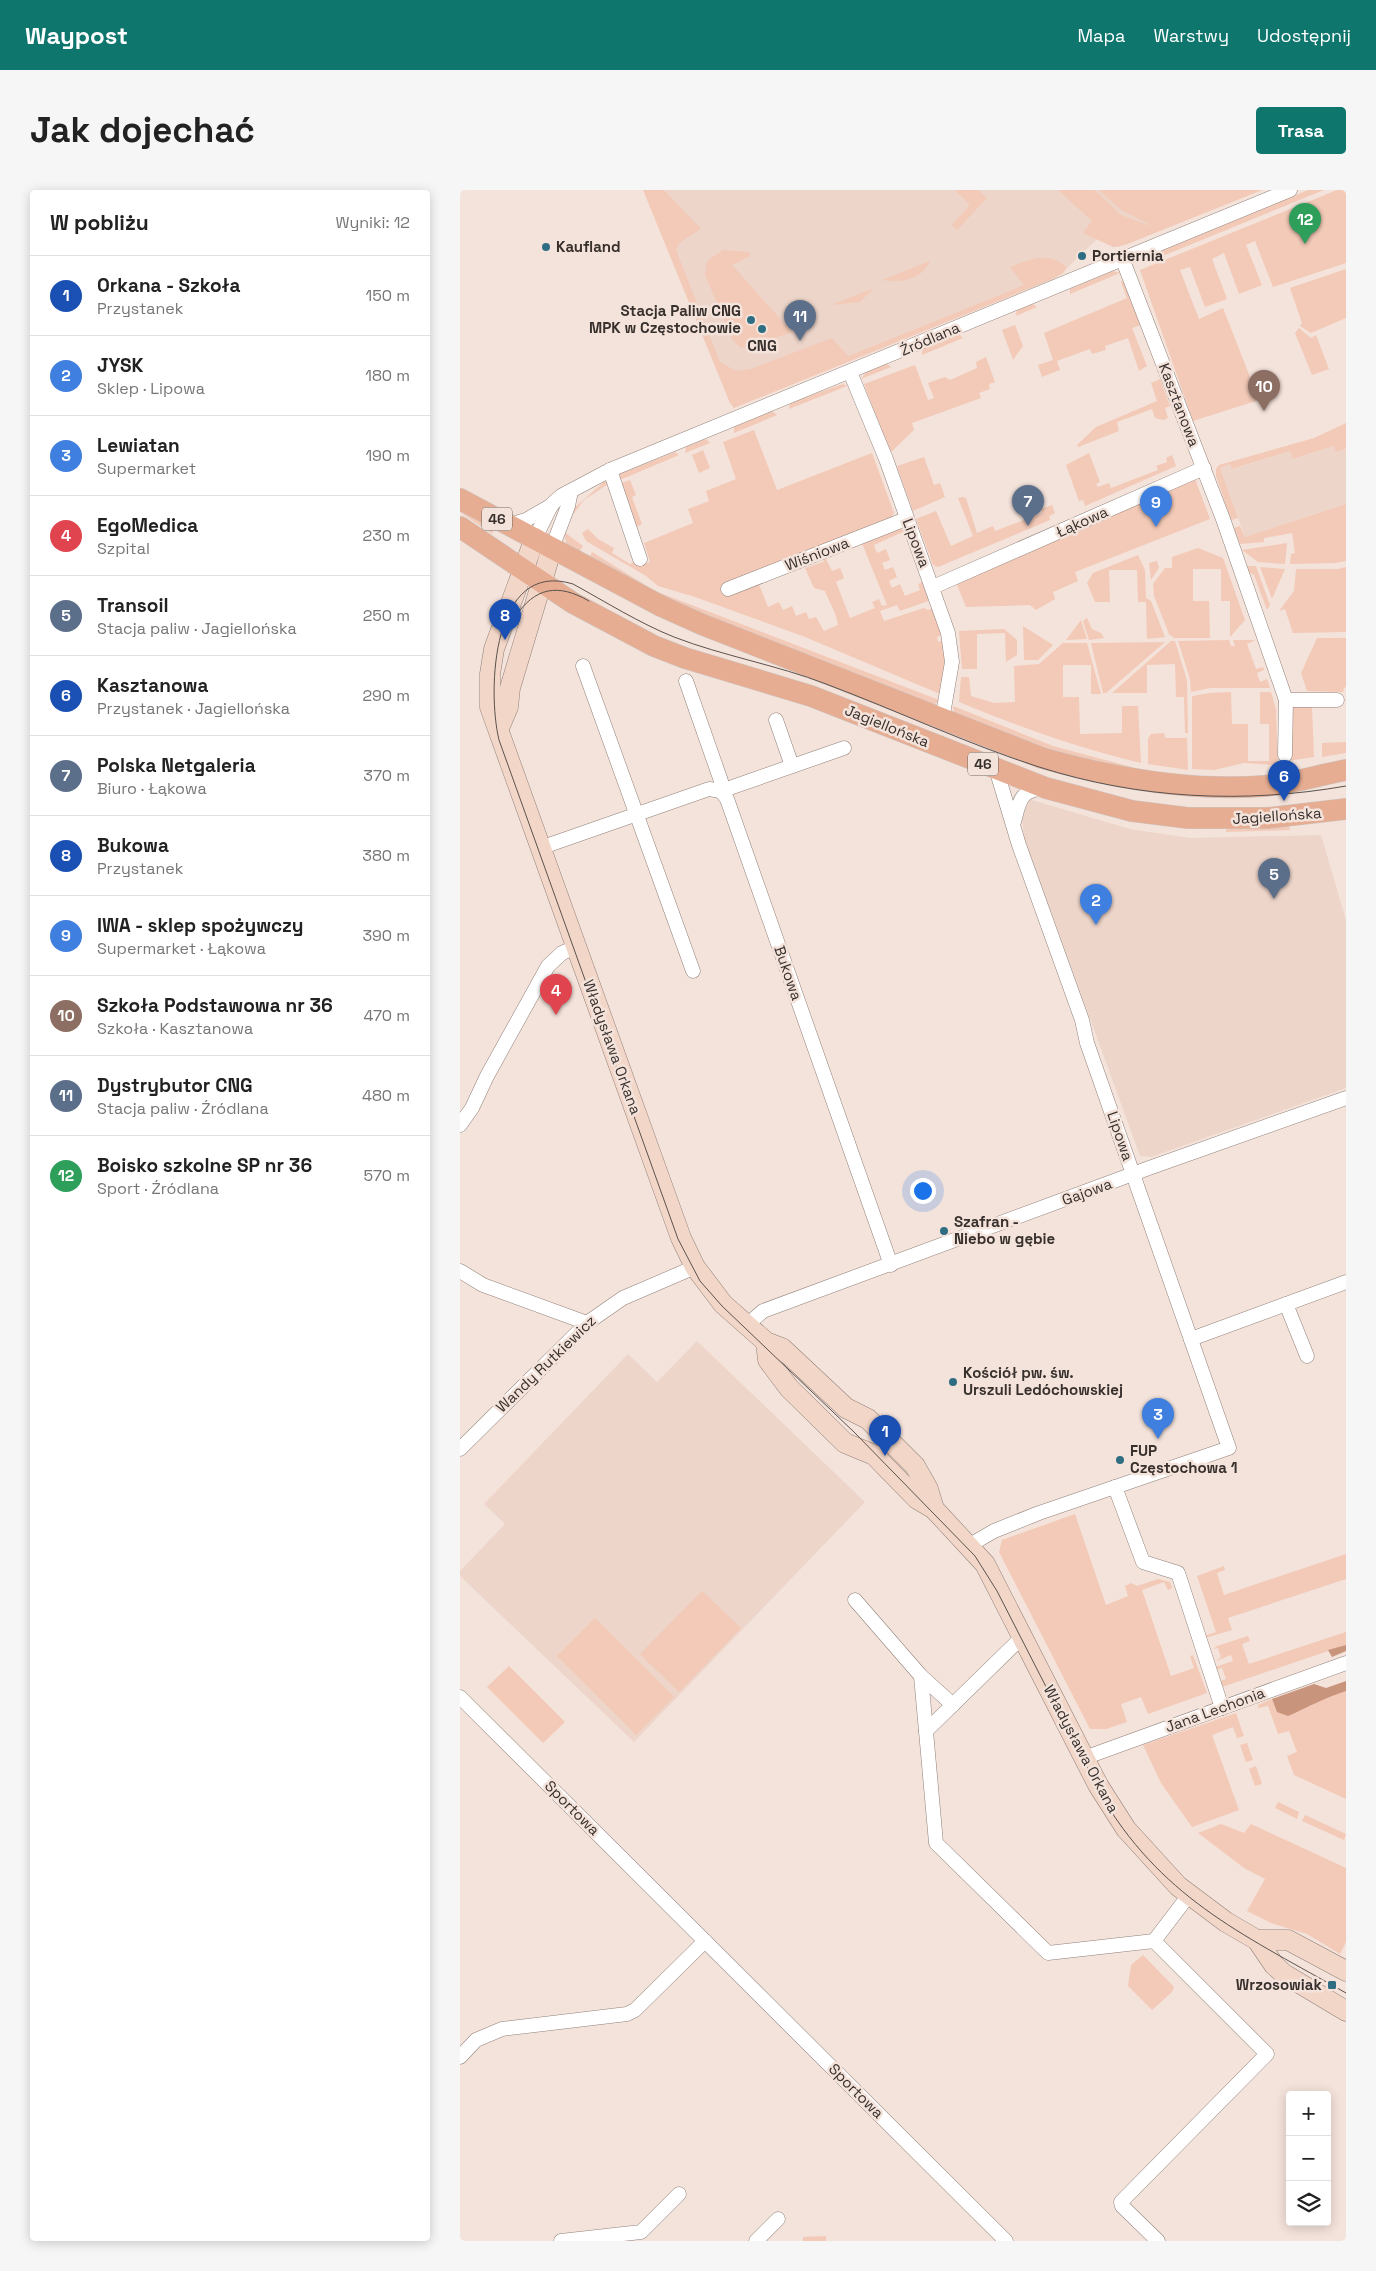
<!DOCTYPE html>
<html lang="pl">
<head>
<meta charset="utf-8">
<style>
  body { margin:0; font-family:"Space Grotesk",sans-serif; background:#f6f6f6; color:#222 }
  .controls { position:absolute; right:15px; bottom:15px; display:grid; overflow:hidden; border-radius:5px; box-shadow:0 2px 12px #0003 }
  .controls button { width:45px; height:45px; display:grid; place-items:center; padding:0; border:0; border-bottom:1px solid #e0e0e0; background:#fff; color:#222; font:25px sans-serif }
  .you { position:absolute; left:462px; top:1000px; width:18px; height:18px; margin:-12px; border:4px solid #fff; border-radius:50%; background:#1a73e8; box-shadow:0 0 0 8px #1a73e833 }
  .badge { display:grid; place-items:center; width:32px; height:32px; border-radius:50%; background:#0f766e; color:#fff; font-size:16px; font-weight:700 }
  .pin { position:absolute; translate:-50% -41px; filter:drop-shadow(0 1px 2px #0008) }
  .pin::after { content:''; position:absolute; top:26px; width:18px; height:15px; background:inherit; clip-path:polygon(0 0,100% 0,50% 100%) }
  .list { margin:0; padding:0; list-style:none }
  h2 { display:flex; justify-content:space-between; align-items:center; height:65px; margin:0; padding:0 20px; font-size:21px }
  h2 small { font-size:16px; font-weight:400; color:#767676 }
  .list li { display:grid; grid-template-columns:32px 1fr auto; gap:15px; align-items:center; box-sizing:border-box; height:80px; padding:0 20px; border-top:1px solid #e0e0e0 }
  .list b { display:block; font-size:19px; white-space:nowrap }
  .list p { margin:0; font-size:16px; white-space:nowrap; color:#767676 }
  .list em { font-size:16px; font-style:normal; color:#767676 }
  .icon { flex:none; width:28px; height:28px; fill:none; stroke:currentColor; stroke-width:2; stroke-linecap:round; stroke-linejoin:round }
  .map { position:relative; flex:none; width:886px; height:2051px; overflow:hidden; border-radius:5px }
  header { display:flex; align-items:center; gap:30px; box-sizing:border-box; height:70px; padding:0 25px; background:#0f766e; color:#fff }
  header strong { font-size:24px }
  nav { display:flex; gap:28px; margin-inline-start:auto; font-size:18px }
  .intro { display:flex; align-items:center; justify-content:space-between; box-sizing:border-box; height:120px; padding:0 30px }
  h1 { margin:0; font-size:35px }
  .button { padding:12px 22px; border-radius:5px; background:#0f766e; color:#fff; font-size:18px; font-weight:700 }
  main { display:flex; gap:30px; padding:0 30px }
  aside { flex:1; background:#fff; border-radius:5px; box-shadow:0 2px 12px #0003 }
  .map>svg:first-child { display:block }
  .built { fill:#edd5ca }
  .green { fill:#f3c9b7 }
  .forest { fill:#c8947c }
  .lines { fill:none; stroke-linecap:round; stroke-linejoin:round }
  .street-casing { stroke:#91817a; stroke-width:15 }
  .secondary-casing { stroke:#91817a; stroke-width:21 }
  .primary-casing { stroke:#cbc9c8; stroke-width:22 }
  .street { stroke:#fff; stroke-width:14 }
  .secondary { stroke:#f2d6c8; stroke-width:20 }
  .primary { stroke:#e6ad92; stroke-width:21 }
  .tram { stroke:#5b524e; stroke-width:1 }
  .poi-dot { fill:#2f6d83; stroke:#f4e3db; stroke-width:2 }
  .labels { text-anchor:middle; stroke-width:5; stroke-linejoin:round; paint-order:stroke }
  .shield { fill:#f4e3db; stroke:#706661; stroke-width:1 }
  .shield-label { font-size:14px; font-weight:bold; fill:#37302d }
  .poi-label { font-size:15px; font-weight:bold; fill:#37302d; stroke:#f4e3db; text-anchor:start }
  .street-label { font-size:15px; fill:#37302d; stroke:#f4e3db }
</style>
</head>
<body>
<header>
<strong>Waypost</strong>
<nav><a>Mapa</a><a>Warstwy</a><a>Udostępnij</a></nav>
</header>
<div class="intro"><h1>Jak dojechać</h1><a class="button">Trasa</a></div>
<main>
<aside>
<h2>W pobliżu<small>Wyniki: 12</small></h2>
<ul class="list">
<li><span class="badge" style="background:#1a4fb4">1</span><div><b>Orkana - Szkoła</b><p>Przystanek</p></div><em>150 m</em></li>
<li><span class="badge" style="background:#3f7fe0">2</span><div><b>JYSK</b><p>Sklep · Lipowa</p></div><em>180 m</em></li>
<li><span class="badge" style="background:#3f7fe0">3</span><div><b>Lewiatan</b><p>Supermarket</p></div><em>190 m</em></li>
<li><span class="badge" style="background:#e0444e">4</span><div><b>EgoMedica</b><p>Szpital</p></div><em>230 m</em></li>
<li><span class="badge" style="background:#5c6f8a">5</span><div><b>Transoil</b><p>Stacja paliw · Jagiellońska</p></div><em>250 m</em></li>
<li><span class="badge" style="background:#1a4fb4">6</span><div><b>Kasztanowa</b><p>Przystanek · Jagiellońska</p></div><em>290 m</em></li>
<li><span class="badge" style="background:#5c6f8a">7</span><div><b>Polska Netgaleria</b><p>Biuro · Łąkowa</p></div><em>370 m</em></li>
<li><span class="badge" style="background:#1a4fb4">8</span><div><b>Bukowa</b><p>Przystanek</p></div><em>380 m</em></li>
<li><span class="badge" style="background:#3f7fe0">9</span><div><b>IWA - sklep spożywczy</b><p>Supermarket · Łąkowa</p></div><em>390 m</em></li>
<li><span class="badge" style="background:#8d6e63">10</span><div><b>Szkoła Podstawowa nr 36</b><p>Szkoła · Kasztanowa</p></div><em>470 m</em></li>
<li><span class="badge" style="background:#5c6f8a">11</span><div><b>Dystrybutor CNG</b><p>Stacja paliw · Źródlana</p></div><em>480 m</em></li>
<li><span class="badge" style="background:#2e9e5b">12</span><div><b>Boisko szkolne SP nr 36</b><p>Sport · Źródlana</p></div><em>570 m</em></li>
</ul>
</aside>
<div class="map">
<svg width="886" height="2051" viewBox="0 0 886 2051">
  <rect width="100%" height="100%" fill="#f4e3db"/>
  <g class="built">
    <polygon points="185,0 802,0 658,57 653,57 640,46 607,78 270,213"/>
    <polygon points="873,256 876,262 886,259 886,314 785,347 760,278 770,274 773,279 830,261 834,269"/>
    <polygon points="565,608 670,639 730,648 861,645 886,730 886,898 691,967 680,966 564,647 562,627"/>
    <polygon points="237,1151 405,1312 174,1552 0,1386 0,1381 45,1334 24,1314 168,1164 197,1192"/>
  </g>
  <g class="green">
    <path d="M183,0H204L241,39L219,53L216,60L260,172L276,181L291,179L372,148L388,166L564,95L550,77C569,70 590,60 607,78L603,83L593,89L274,218L270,213Z"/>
    <polygon points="495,0 518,0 527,8 497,40 492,35 510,15"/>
    <polygon points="598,0 635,0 661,25 694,37 660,19 639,0 802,0 665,55 653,57 623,43 632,31"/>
    <polygon points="848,0 864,0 693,70 687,67"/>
    <polygon points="877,0 886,0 886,73 813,97 795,51 786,55 802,95 779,104 764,63 752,69 767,109 745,117 730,77 720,80 739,129 763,118 799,210 733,231 680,80"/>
    <polygon points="263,60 289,62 290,66 272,75 332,142 286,158 280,157 273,151 245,85 247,71"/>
    <path d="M470,71C461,90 442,93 422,90Z"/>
    <polygon points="886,79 886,128 851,143 840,136 842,133 830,98"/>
    <polygon points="653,81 660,83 610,104 610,99"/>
    <polygon points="664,90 681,135 672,138 687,176 679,181 668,148 645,156 646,160 632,164 630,159 597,171 600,180 582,187 578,175 593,170 584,143 667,108 661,92"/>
    <polygon points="414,98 400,112 371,115"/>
    <polygon points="573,114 577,117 556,126 557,120"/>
    <polygon points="555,135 563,156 553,170 542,140"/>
    <polygon points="839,138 851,148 856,145 869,179 852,185 835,143"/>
    <polygon points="499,144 503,148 462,165 462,159"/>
    <polygon points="526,167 535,192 529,194 530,199 519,203 521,208 452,233 454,240 430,263 404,194 455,175 468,210 474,208 468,193 485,187 490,190 517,178 516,172"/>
    <polygon points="427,174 431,177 401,189 406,182"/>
    <polygon points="700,189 710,216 705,218 708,228 703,230 695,228 692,219 657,232 659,241 618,257 617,255 636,237 697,211 691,193"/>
    <polygon points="383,194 387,196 329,219 330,213"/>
    <polygon points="312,221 317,225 274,243 274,237"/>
    <polygon points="886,233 886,259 876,262 873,256 833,269 830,261 772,279 770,274 760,278 778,328 771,330 756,286 756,279 759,275 854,248"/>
    <path d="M294,240L317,300L412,263L434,323L430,330L298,392L308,417L319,412L323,420L332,416L336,426L346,422L349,429L356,427L364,441L378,435C376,422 370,414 365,401L354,398L345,378L363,372L365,367L372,381L380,378L384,388L376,392L390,428L415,418L412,412L419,409L422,416L427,415L401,351L435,337L445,341L414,355L417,363L426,359L430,370L422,373L425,380L433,377L437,387L429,391L432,398L440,394L445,406L460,400L458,394L464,391L471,410L440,421L437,415L420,421L424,431L464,418L468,420L474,418L482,445L477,447L478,452L482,451L485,472L480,504L345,447L235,407L198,396L186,386L126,351L122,343L128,339L138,349L154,358L152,363L170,374L176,371L184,374L190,372L184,353L233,333L228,319L249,311L246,301L276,289L263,252Z"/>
    <polygon points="246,249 250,253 225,263 226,257"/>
    <polygon points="243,260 250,278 239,283 232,265"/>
    <polygon points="215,262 219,265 160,290 160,284"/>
    <polygon points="629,263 640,292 636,294 638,297 649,293 651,298 698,280 696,276 707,272 706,268 712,265 716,276 625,316 623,310 619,311 606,275"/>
    <polygon points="464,267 474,295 480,293 485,307 453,321 437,276"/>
    <polygon points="734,286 750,329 615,382 618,391 593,402 595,409 576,420 570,415 506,417 495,390"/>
    <polygon points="170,290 176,305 172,307 182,334 175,338 159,294"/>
    <polygon points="145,291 148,294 124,310 108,331 111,321"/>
    <polygon points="503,307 506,308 517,343 533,336 535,341 582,323 581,319 592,315 595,323 589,326 590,330 478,377 473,375 456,329 476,321 491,356 513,346 498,308"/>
    <polygon points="886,314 886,371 875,373 830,374 831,364 835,363 832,343 804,348 804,352 780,354 774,338 780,336 785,347"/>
    <polygon points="0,316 36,335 32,344 0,322"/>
    <polygon points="103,341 123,356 118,364 107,355"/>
    <polygon points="827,353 825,374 798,372 782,360"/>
    <polygon points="738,358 763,368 785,430 770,447 770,411 761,411 761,379 733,379 733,411 749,411 750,448 714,448 709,444 694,406 693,394 705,378 712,378 712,367"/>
    <polygon points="132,362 195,401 479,510 473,516 245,429 128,370"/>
    <polygon points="678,365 685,380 686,408 691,411 705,447 687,449 686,412 678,412 677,380 649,380 650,412 635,412 627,393 633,383"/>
    <polygon points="697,371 699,378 691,390 689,373"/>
    <polygon points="781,376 796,376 810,415 807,420 794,385 785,381"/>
    <polygon points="800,377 825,379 812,409"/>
    <polygon points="886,377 886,442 833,443 825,419 819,421 834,401 836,379 878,379"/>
    <polygon points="627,428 632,439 641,443 644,448 629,450 623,431"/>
    <polygon points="621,430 627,449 606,450"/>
    <polygon points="563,436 593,455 578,470 564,470"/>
    <polygon points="544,439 557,450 557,465 546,472 545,443 517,444 517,479 502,479 499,441"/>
    <polygon points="857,448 886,448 886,497 884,498 883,502 847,501 841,483"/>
    <polygon points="769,450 771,456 775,456 773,450 795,450 787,454 796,479 803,477 804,480 797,483 800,492 807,489 810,498 750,498 731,502 730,489 718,451"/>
    <polygon points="711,451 715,451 727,490 728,543 725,543 724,507 716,507 715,474 687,475 687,503 652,503"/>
    <polygon points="705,452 646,503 643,503 631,453"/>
    <path d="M603,453H627L641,504H631V475H603V507H619L620,544L662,543V516H678L681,573C618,558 559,537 499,512L501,487H509L511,506L534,513L555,512L554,476L579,474Z"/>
    <polygon points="771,502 772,534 788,534 788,571 809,571 809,534 800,534 800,502 811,502 816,519 818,575 784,573 754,580 732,579 732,506 750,503"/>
    <polygon points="493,516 593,556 679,579 614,570 494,523"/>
    <polygon points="838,516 852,516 854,567 828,571 829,518"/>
    <polygon points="704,543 705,548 727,548 728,580 688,574 688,549 691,544"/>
    <polygon points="886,552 886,563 862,567 862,553"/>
    <polygon points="829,636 830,640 766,642 767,637"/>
    <polygon points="615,1324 646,1415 668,1406 665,1396 671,1393 677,1396 698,1389 710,1392 712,1398 708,1400 704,1392 682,1400 711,1486 734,1478 730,1466 733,1465 747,1503 688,1524 681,1507 661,1514 667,1532 646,1539 630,1539 539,1362 542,1350"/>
    <polygon points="886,1364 886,1389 768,1428 772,1440 745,1448 747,1445 756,1442 737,1386 764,1376 765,1380 757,1383 764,1405"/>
    <polygon points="242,1401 281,1438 219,1502 180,1464"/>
    <polygon points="135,1428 214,1507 176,1545 97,1466"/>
    <polygon points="886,1442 886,1455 762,1497 760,1491 766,1489 762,1478 756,1480 755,1477 773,1471 771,1465 756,1471 761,1467 758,1458 753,1459 757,1456 788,1446 790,1451 782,1454 789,1474"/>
    <polygon points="49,1476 105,1532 83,1553 27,1497"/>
    <polygon points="886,1501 886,1609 834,1585 827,1566 837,1562 829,1541 818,1544 808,1516 798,1518 798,1515 812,1509 817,1522 851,1516 857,1511"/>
    <polygon points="776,1523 784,1546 777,1548 773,1537 752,1545 779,1620 732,1637 701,1593 683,1555"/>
    <polygon points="787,1553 793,1570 786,1572 780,1555"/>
    <polygon points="796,1576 802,1594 795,1596 789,1579"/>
    <polygon points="818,1612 839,1622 837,1629 815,1618"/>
    <polygon points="845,1625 886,1644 884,1650 842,1631"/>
    <polygon points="761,1634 784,1643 791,1634 886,1678 886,1752 880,1764 847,1744 811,1733 787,1721 805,1689 784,1678 738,1643"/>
    <polygon points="683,1765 714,1797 712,1802 692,1820 668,1796 671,1775"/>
    <polygon points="366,2046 366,2051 343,2051 343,2047"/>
  </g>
  <g class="forest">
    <polygon points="886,1455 886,1461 872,1467 868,1460"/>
    <path d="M886,1491V1501C865,1508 848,1517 828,1526L817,1522L812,1509L854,1494L866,1498Z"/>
  </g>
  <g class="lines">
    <defs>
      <g id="street">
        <polyline points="662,68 763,329 826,510 825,565"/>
        <polyline points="390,182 426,269 488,443 492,472 482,530"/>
        <polyline points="150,280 180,369"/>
        <polyline points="49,335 66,330 92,315"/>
        <polyline points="75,348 92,314 101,306 150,280 830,0"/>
        <polyline points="92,358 108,316 111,301"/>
        <polyline points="473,397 744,278"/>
        <polyline points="268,399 446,329"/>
        <polyline points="123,476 233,781"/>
        <polyline points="226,491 261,591 261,601 267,609 431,1075"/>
        <polyline points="826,510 877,510"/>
        <polyline points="316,530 332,576"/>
        <path d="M554,632C559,613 560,599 583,599"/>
        <polyline points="80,658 249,599 261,601 384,558"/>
        <polyline points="0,935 12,918 27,886 88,776 102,763 116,757"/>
        <polyline points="0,1081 23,1095 127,1133"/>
        <polyline points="826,1114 847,1166"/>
        <polyline points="287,1135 303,1121 689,978 886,908"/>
        <polyline points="731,1149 886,1092"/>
        <polyline points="0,1259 127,1133 163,1108 235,1077"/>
        <polyline points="655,1297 683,1372 718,1383 762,1518"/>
        <polyline points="510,1355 534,1341 579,1323 769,1258 627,853 622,830 559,655 536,579"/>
        <polyline points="395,1410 461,1486"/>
        <polyline points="565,1449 556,1453 466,1541 476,1653 588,1763 694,1751"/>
        <polyline points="0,1507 546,2051"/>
        <polyline points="466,1541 461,1486 493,1515"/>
        <polyline points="624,1568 886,1473"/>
        <polyline points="0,1867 16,1850 42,1839 167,1824 175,1820 245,1751"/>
        <polyline points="101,2051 181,2042 219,2004"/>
        <polyline points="296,2051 318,2029"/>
        <polyline points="698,2051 662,2016 661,2012 807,1864 694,1751 729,1705"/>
      </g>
      <g id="secondary">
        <polyline points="75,348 34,459 30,484 30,517 221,1048 235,1077 263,1114 306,1152 322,1158 386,1218 408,1229 455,1276 468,1299 474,1319"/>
        <polyline points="39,538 48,517 50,498 92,358"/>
        <polyline points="306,1152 308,1170 329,1198 385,1253 414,1265 457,1309 474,1319 525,1374 638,1595 666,1639 718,1696 766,1732 797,1750 814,1775 824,1784 886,1821"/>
        <polyline points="797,1750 828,1750 886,1781"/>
      </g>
      <g id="primary">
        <path d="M0,309L201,416L241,434L582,568C653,588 729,602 804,596C832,594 858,585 886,580"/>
        <polyline points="0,337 113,413 194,456 225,468 351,506 586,598 672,621 728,628 808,628 886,619"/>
      </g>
    </defs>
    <use href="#street" class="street-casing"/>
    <use href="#secondary" class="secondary-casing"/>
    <use href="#primary" class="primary-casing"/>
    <use href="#street" class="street"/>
    <use href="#secondary" class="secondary"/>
    <use href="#primary" class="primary"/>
    <g class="tram">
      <path d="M55,427C75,397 98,393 129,411"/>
      <path d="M886,596C784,614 679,609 579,577C507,554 438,521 366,494C317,475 263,466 214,447C179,433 146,412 113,394C32,369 27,500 39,550L218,1049L240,1091L262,1116L395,1243L515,1366L537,1401L645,1612C707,1712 788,1747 886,1803"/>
    </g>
  </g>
  <g class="poi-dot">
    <circle cx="86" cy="57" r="5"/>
    <circle cx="622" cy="66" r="5"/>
    <circle cx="291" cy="130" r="5"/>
    <circle cx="302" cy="139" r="5"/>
    <circle cx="484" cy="1041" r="5"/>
    <circle cx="493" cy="1192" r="5"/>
    <circle cx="660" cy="1270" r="5"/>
    <rect x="867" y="1790" width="10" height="10" rx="2.5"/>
  </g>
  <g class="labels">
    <g class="shield">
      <rect x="22" y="317.5" width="30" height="23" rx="4"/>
      <rect x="508" y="562.5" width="30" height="23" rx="4"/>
    </g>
    <g class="shield-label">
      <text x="37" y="334">46</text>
      <text x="523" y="579">46</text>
    </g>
    <g class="poi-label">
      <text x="96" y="62">Kaufland</text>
      <text x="632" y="71">Portiernia</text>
      <text x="281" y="126" text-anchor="end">Stacja Paliw CNG<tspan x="281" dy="17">MPK w Częstochowie</tspan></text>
      <text x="302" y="161" text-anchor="middle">CNG</text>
      <text x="494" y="1037">Szafran -<tspan x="494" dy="17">Niebo w gębie</tspan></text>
      <text x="503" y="1188">Kościół pw. św.<tspan x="503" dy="17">Urszuli Ledóchowskiej</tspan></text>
      <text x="670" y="1266">FUP<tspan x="670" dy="17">Częstochowa 1</tspan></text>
      <text x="862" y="1800" text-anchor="end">Wrzosowiak</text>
    </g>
    <g class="street-label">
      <text transform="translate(470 149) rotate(-23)" y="5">Źródlana</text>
      <text transform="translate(719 215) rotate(69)" y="5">Kasztanowa</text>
      <text transform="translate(622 332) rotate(-24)" y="5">Łąkowa</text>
      <text transform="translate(456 353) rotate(69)" y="5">Lipowa</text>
      <text transform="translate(357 364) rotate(-21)" y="5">Wiśniowa</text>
      <text transform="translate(427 536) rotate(22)" y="5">Jagiellońska</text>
      <text transform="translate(817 626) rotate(-4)" y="5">Jagiellońska</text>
      <text transform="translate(328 783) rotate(71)" y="5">Bukowa</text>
      <text transform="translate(152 857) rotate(70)" y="5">Władysława Orkana</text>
      <text transform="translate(660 946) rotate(71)" y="5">Lipowa</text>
      <text transform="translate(627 1002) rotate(-20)" y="5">Gajowa</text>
      <text transform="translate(86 1174) rotate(-44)" y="5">Wandy Rutkiewicz</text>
      <text transform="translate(755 1520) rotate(-20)" y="5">Jana Lechonia</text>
      <text transform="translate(621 1559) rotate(62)" y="5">Władysława Orkana</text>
      <text transform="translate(112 1618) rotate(45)" y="5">Sportowa</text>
      <text transform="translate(396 1901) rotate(45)" y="5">Sportowa</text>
    </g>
  </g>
</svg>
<div class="controls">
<button>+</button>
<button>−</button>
<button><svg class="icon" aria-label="layers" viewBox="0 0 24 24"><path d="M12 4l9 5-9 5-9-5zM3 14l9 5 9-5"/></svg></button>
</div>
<div class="you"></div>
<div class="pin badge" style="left:425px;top:1266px;background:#1a4fb4">1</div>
<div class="pin badge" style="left:636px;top:735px;background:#3f7fe0">2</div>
<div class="pin badge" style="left:698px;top:1249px;background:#3f7fe0">3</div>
<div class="pin badge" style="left:96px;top:825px;background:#e0444e">4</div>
<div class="pin badge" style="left:814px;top:709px;background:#5c6f8a">5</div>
<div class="pin badge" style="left:824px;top:611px;background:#1a4fb4">6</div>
<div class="pin badge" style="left:568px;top:336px;background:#5c6f8a">7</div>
<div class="pin badge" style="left:45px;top:450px;background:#1a4fb4">8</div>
<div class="pin badge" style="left:696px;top:337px;background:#3f7fe0">9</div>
<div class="pin badge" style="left:804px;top:221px;background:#8d6e63">10</div>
<div class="pin badge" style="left:340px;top:151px;background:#5c6f8a">11</div>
<div class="pin badge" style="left:845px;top:54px;background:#2e9e5b">12</div>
</div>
</main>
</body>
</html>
